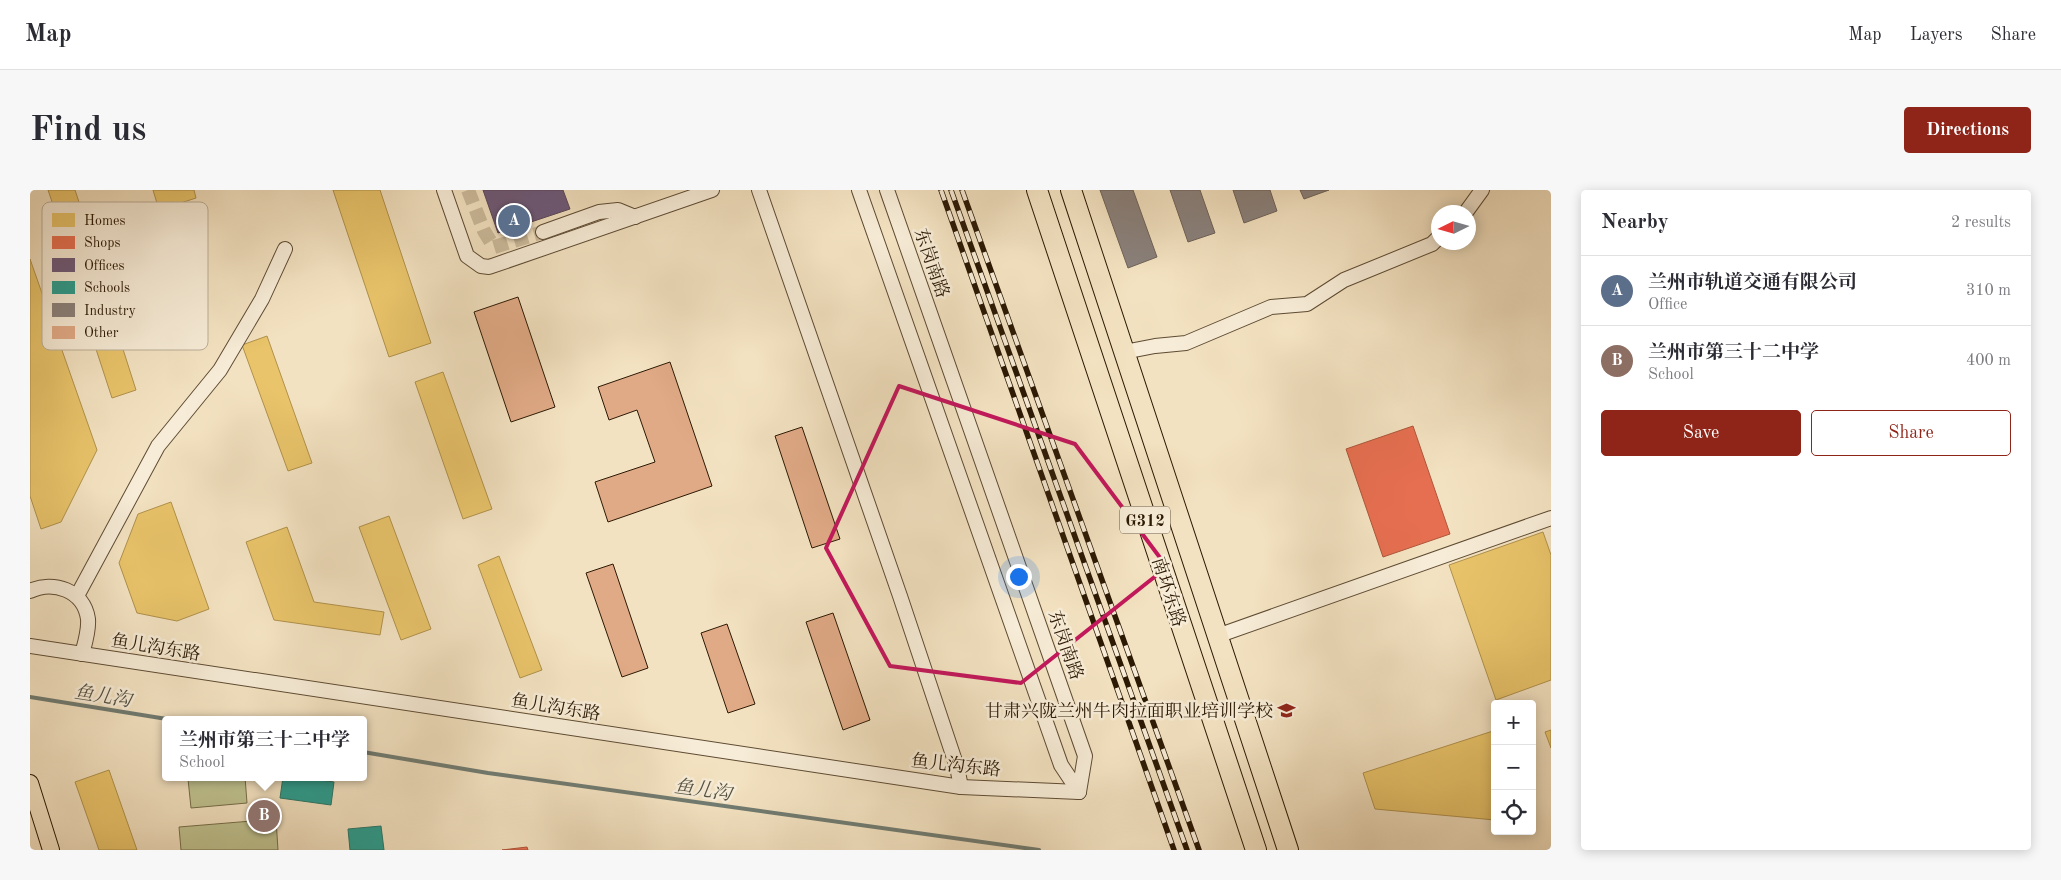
<!DOCTYPE html>
<html lang="en">
<head>
<meta charset="utf-8">
<style>
  body { margin:0; font-family:"Old Standard TT","Noto Serif SC",serif; background:#f7f7f7; color:#2b2b33 }
  .controls { position:absolute; right:15px; bottom:15px; display:grid; overflow:hidden; border-radius:5px; box-shadow:0 2px 12px #0003 }
  .controls button { width:45px; height:45px; display:grid; place-items:center; padding:0; border:0; border-bottom:1px solid #e1e1e2; background:#fff; color:#2b2b33; font:25px sans-serif }
  .compass { position:absolute; left:1401px; top:15px; width:45px; height:45px; border-radius:50%; background:#fff; box-shadow:0 2px 12px #0003; rotate:265deg }
  .you { position:absolute; left:988px; top:386px; width:18px; height:18px; margin:-12px; border:4px solid #fff; border-radius:50%; background:#1a73e8; box-shadow:0 0 0 8px #1a73e833 }
  .badge { display:grid; place-items:center; width:32px; height:32px; border-radius:50%; background:#8f2418; color:#fff; font-size:16px; font-weight:700 }
  .pin { position:absolute; translate:-50% -50%; border:2px solid #fff; box-shadow:0 1px 5px #0006 }
  .popup { position:absolute; left:132px; top:526px; width:205px; height:65px; box-sizing:border-box; display:grid; place-content:center; border-radius:5px; background:#fff; filter:drop-shadow(0 1px 4px #0005); font-size:16px; white-space:nowrap; color:#7c7c81 }
  .popup b { font-size:19px; color:#2b2b33 }
  .popup::after { content:''; position:absolute; left:50%; top:100%; margin-left:-10px; border:10px solid transparent; border-top-color:#fff }
  .list { margin:0; padding:0; list-style:none }
  h2 { display:flex; justify-content:space-between; align-items:center; height:65px; margin:0; padding:0 20px; font-size:21px }
  h2 small { font-size:16px; font-weight:400; color:#7c7c81 }
  .list li { display:grid; grid-template-columns:32px 1fr auto; gap:15px; align-items:center; box-sizing:border-box; height:70px; padding:0 20px; border-top:1px solid #e1e1e2 }
  .list b { display:block; font-size:19px; white-space:nowrap }
  .list p { margin:0; font-size:16px; white-space:nowrap; color:#7c7c81 }
  .list em { font-size:16px; font-style:normal; color:#7c7c81 }
  .actions { display:flex; gap:10px; padding:15px 20px }
  .actions a { flex:1; padding:11px 0; border:1px solid #8f2418; border-radius:5px; text-align:center; font-size:18px; color:#8f2418 }
  .actions .main { background:#8f2418; color:#fff }
  .icon { flex:none; width:28px; height:28px; fill:none; stroke:currentColor; stroke-width:2; stroke-linecap:round; stroke-linejoin:round }
  .map { position:relative; flex:none; width:1521px; height:660px; overflow:hidden; border-radius:5px }
  header { display:flex; align-items:center; gap:30px; box-sizing:border-box; height:70px; padding:0 25px; background:#fff; border-bottom:1px solid #e1e1e2 }
  header strong { font-size:24px }
  nav { display:flex; gap:28px; margin-inline-start:auto; font-size:18px }
  .intro { display:flex; align-items:center; justify-content:space-between; box-sizing:border-box; height:120px; padding:0 30px }
  h1 { margin:0; font-size:35px }
  .button { padding:12px 22px; border-radius:5px; background:#8f2418; color:#fff; font-size:18px; font-weight:700 }
  main { display:flex; gap:30px; padding:0 30px }
  aside { flex:1; background:#fff; border-radius:5px; box-shadow:0 2px 12px #0003 }
  .map>svg:first-child { display:block }
  .green { fill:#bfc290; stroke:#766e4a }
  .homes { fill:#e9c46a; stroke:#b0914b }
  .shops { fill:#e76f51; stroke:#af553a }
  .offices { fill:#6d597a; stroke:#5a4657 }
  .schools { fill:#2a9d8f; stroke:#2b7565 }
  .industry { fill:#8a817c; stroke:#6e6258 }
  .lines { fill:none; stroke-linecap:round; stroke-linejoin:round }
  .stream { stroke:#707b71; stroke-width:4 }
  .building { fill:#e0aa86; stroke:#2c1904 }
  .minor-tunnel { stroke:#cbba9b; stroke-width:14; stroke-dasharray:14 7; stroke-linecap:butt }
  .minor-casing { stroke:#5e4b33; stroke-width:16 }
  .major-casing { stroke:#2c1904; stroke-width:18 }
  .highway-casing { stroke:#2c1904; stroke-width:22 }
  .minor { stroke:#f7ecd7; stroke-width:14 }
  .major { stroke:#f3e2c1; stroke-width:16 }
  .highway { stroke:#f3e2c1; stroke-width:20 }
  .rail-casing { stroke:#2c1904; stroke-width:5.5 }
  .rail { stroke:#f7ecd7; stroke-width:4; stroke-dasharray:11; stroke-linecap:butt }
  .marked { fill:none; stroke:#c2185b; stroke-width:4; stroke-linejoin:round }
  .labels { text-anchor:middle; stroke-width:5; stroke-linejoin:round; paint-order:stroke }
  .shield { fill:#f7ecd7; stroke:#695843; stroke-width:1 }
  .shield-label { font-size:16px; font-weight:bold; fill:#2c1904 }
  .street-label { font-size:18px; fill:#2c1904; stroke:#f7ecd7 }
  .poi-label { font-size:18px; fill:#2c1904; stroke:#f7ecd7; text-anchor:end }
  .water-label { font-size:19px; font-style:italic; fill:#545243; stroke:#f7ecd7 }
  .key { fill:#f7ecd7; stroke:#baad98; stroke-width:1 }
  .key-label { font-size:14px; fill:#2c1904 }
</style>
</head>
<body>
<header>
<strong>Map</strong>
<nav><a>Map</a><a>Layers</a><a>Share</a></nav>
</header>
<div class="intro"><h1>Find us</h1><a class="button">Directions</a></div>
<main>
<div class="map">
<svg width="1521" height="660" viewBox="0 0 1521 660">
  <rect width="100%" height="100%" fill="#f3e2c1"/>
  <filter id="stains"><feTurbulence type="fractalNoise" baseFrequency=".004" numOctaves="4"/><feColorMatrix values="0 0 0 0 .2 0 0 0 0 .09 0 0 0 0 .02 0 0 0 .5 -.17"/></filter>
  <radialGradient id="worn" r=".72"><stop offset=".6" stop-color="#630" stop-opacity="0"/><stop offset="1" stop-color="#630" stop-opacity=".3"/></radialGradient>
  <g class="green">
    <polygon points="179,587 215,587 217,613 161,618 158,589"/>
    <polygon points="246,629 248,660 151,660 149,637"/>
  </g>
  <g class="homes">
    <polygon points="18,0 45,0 61,48 37,56"/>
    <polygon points="123,0 164,0 166,8 129,20"/>
    <polygon points="303,0 350,0 401,153 359,167"/>
    <polygon points="0,69 67,260 31,332 11,339 0,306"/>
    <polygon points="70,87 106,200 82,208 45,95"/>
    <polygon points="237,146 282,273 258,281 212,155"/>
    <polygon points="413,182 462,319 433,329 385,192"/>
    <polygon points="141,312 179,419 147,431 107,423 89,373 108,324"/>
    <polygon points="359,326 401,439 371,450 329,337"/>
    <polygon points="257,337 284,412 354,422 350,445 244,430 216,352"/>
    <polygon points="1513,342 1521,365 1521,490 1466,510 1419,375"/>
    <polygon points="469,366 512,480 490,488 448,375"/>
    <polygon points="1521,540 1521,558 1515,542"/>
    <polygon points="1463,541 1465,546 1465,630 1345,619 1333,583"/>
    <polygon points="79,580 107,660 69,660 45,592"/>
  </g>
  <g class="shops">
    <polygon points="1383,236 1420,344 1353,367 1316,259"/>
    <polygon points="497,657 498,660 472,660"/>
  </g>
  <polygon class="offices" points="453,0 533,0 540,19 468,43"/>
  <g class="schools">
    <polygon points="253,587 269,587 304,592 301,615 250,608"/>
    <polygon points="351,636 354,660 320,660 318,639"/>
  </g>
  <g class="industry">
    <polygon points="1070,0 1103,0 1127,67 1098,78"/>
    <polygon points="1140,0 1170,0 1185,43 1158,52"/>
    <polygon points="1203,0 1240,0 1247,21 1214,33"/>
    <polygon points="1270,0 1299,0 1274,9"/>
  </g>
  <g class="lines">
    <g class="stream">
      <polyline points="0,507 143,530"/>
      <polyline points="333,562 458,583 1009,660"/>
    </g>
  </g>
  <g class="building">
    <polygon points="488,107 525,217 481,232 444,122"/>
    <polygon points="640,172 682,296 578,332 565,292 625,272 607,220 579,230 568,197"/>
    <polygon points="772,237 810,349 782,358 745,246"/>
    <polygon points="583,374 618,478 592,487 556,383"/>
    <polygon points="803,423 840,530 813,540 776,432"/>
    <polygon points="697,434 725,514 698,523 671,443"/>
  </g>
  <g class="lines">
    <polyline class="minor-tunnel" points="438,0 454,41 464,57 513,42"/>
    <defs>
      <g id="minor">
        <polyline points="414,0 437,66 451,76 459,77 682,0"/>
        <polyline points="729,0 870,406 927,577 931,597"/>
        <polyline points="829,0 1031,575 1049,602"/>
        <polyline points="857,0 1055,566 1049,602"/>
        <polyline points="1436,22 1452,0"/>
        <polyline points="513,42 569,22 588,20 605,27"/>
        <polyline points="1094,162 1125,156 1156,153 1241,117 1277,114 1314,90 1402,54 1408,48"/>
        <path d="M0,401C23,390 54,400 58,429C59,441 55,453 52,464"/>
        <polyline points="47,406 128,256 190,180 232,109 255,59"/>
        <polyline points="1187,446 1521,328"/>
        <polyline points="0,456 931,597 1049,602"/>
      </g>
      <polyline id="major" points="0,593 21,660"/>
      <g id="highway">
        <polyline points="1007,0 1226,660"/>
        <polyline points="1041,0 1258,660"/>
      </g>
    </defs>
    <use href="#minor" class="minor-casing"/>
    <use href="#major" class="major-casing"/>
    <use href="#highway" class="highway-casing"/>
    <use href="#minor" class="minor"/>
    <use href="#major" class="major"/>
    <use href="#highway" class="highway"/>
    <defs>
      <g id="rail">
        <polyline points="911,0 1144,660"/>
        <polyline points="921,0 1157,660"/>
        <polyline points="932,0 1169,660"/>
      </g>
    </defs>
    <use href="#rail" class="rail-casing"/>
    <use href="#rail" class="rail"/>
  </g>
  <path class="marked" d="M869,196L1045,254L1137,377L991,493L860,476L796,358Z"/>
  <defs>
    <symbol id="university-bare" viewBox="-9 -9 18 18"><path d="M0-5L7-2L0 1L-7-2ZM-4 1L0 2.5L4 1V4Q0 6-4 4Z" fill="#8f2418" stroke="#f7ecd7" stroke-width="2.5" paint-order="stroke"/></symbol>
  </defs>
  <g fill-rule="evenodd">
    <use href="#university-bare" x="1244" y="508" width="25" height="25"/>
  </g>
  <g class="labels">
    <rect class="shield" x="1090" y="316.5" width="50" height="27" rx="4"/>
    <g class="shield-label">
      <text x="1115" y="336">G312</text>
    </g>
    <g class="street-label">
      <text transform="translate(902 73) rotate(71)" y="6">东岗南路</text>
      <text transform="translate(1139 402) rotate(72)" y="6">南环东路</text>
      <text transform="translate(1036 455) rotate(71)" y="6">东岗南路</text>
      <text transform="translate(126 457) rotate(9)" y="6">鱼儿沟东路</text>
      <text transform="translate(526 517) rotate(9)" y="6">鱼儿沟东路</text>
      <text transform="translate(926 575) rotate(6)" y="6">鱼儿沟东路</text>
    </g>
    <g class="poi-label">
      <text x="1243" y="527">甘肃兴陇兰州牛肉拉面职业培训学校</text>
    </g>
    <g class="water-label">
      <text transform="translate(73 505) rotate(9)" y="7">鱼儿沟</text>
      <text transform="translate(673 599) rotate(8)" y="7">鱼儿沟</text>
    </g>
  </g>
  <rect x="12" y="12" width="166" height="148" rx="8" class="key"/>
  <rect x="22" y="23" width="23" height="14" fill="#e9c46a"/>
  <rect x="22" y="46" width="23" height="13" fill="#e76f51"/>
  <rect x="22" y="68" width="23" height="14" fill="#6d597a"/>
  <rect x="22" y="91" width="23" height="13" fill="#2a9d8f"/>
  <rect x="22" y="113" width="23" height="14" fill="#8a817c"/>
  <rect x="22" y="136" width="23" height="13" fill="#e0aa86"/>
  <g class="key-label">
    <text x="54" y="35">Homes</text>
    <text x="54" y="57">Shops</text>
    <text x="54" y="80">Offices</text>
    <text x="54" y="102">Schools</text>
    <text x="54" y="125">Industry</text>
    <text x="54" y="147">Other</text>
  </g>
  <rect width="100%" height="100%" filter="url(#stains)"/>
  <rect width="100%" height="100%" fill="url(#worn)"/>
</svg>
<div class="controls">
<button>+</button>
<button>−</button>
<button><svg class="icon" aria-label="locate" viewBox="0 0 24 24"><circle cx="12" cy="12" r="6"/><path d="M12 2v4M12 18v4M2 12h4M18 12h4"/></svg></button>
</div>
<svg class="compass" viewBox="-18 -18 36 36"><path d="M0-13l5 13h-10z" fill="#e53935"/><path d="M0 13l5-13h-10z" fill="#7c7c81"/></svg>
<div class="you"></div>
<div class="pin badge" style="left:484px;top:31px;background:#5c6f8a">A</div>
<div class="pin badge" style="left:234px;top:626px;background:#8d6e63">B</div>
<div class="popup"><b>兰州市第三十二中学</b>School</div>
</div>
<aside>
<h2>Nearby<small>2 results</small></h2>
<ul class="list">
<li><span class="badge" style="background:#5c6f8a">A</span><div><b>兰州市轨道交通有限公司</b><p>Office</p></div><em>310 m</em></li>
<li><span class="badge" style="background:#8d6e63">B</span><div><b>兰州市第三十二中学</b><p>School</p></div><em>400 m</em></li>
</ul>
<div class="actions"><a class="main">Save</a><a>Share</a></div>
</aside>
</main>
</body>
</html>
